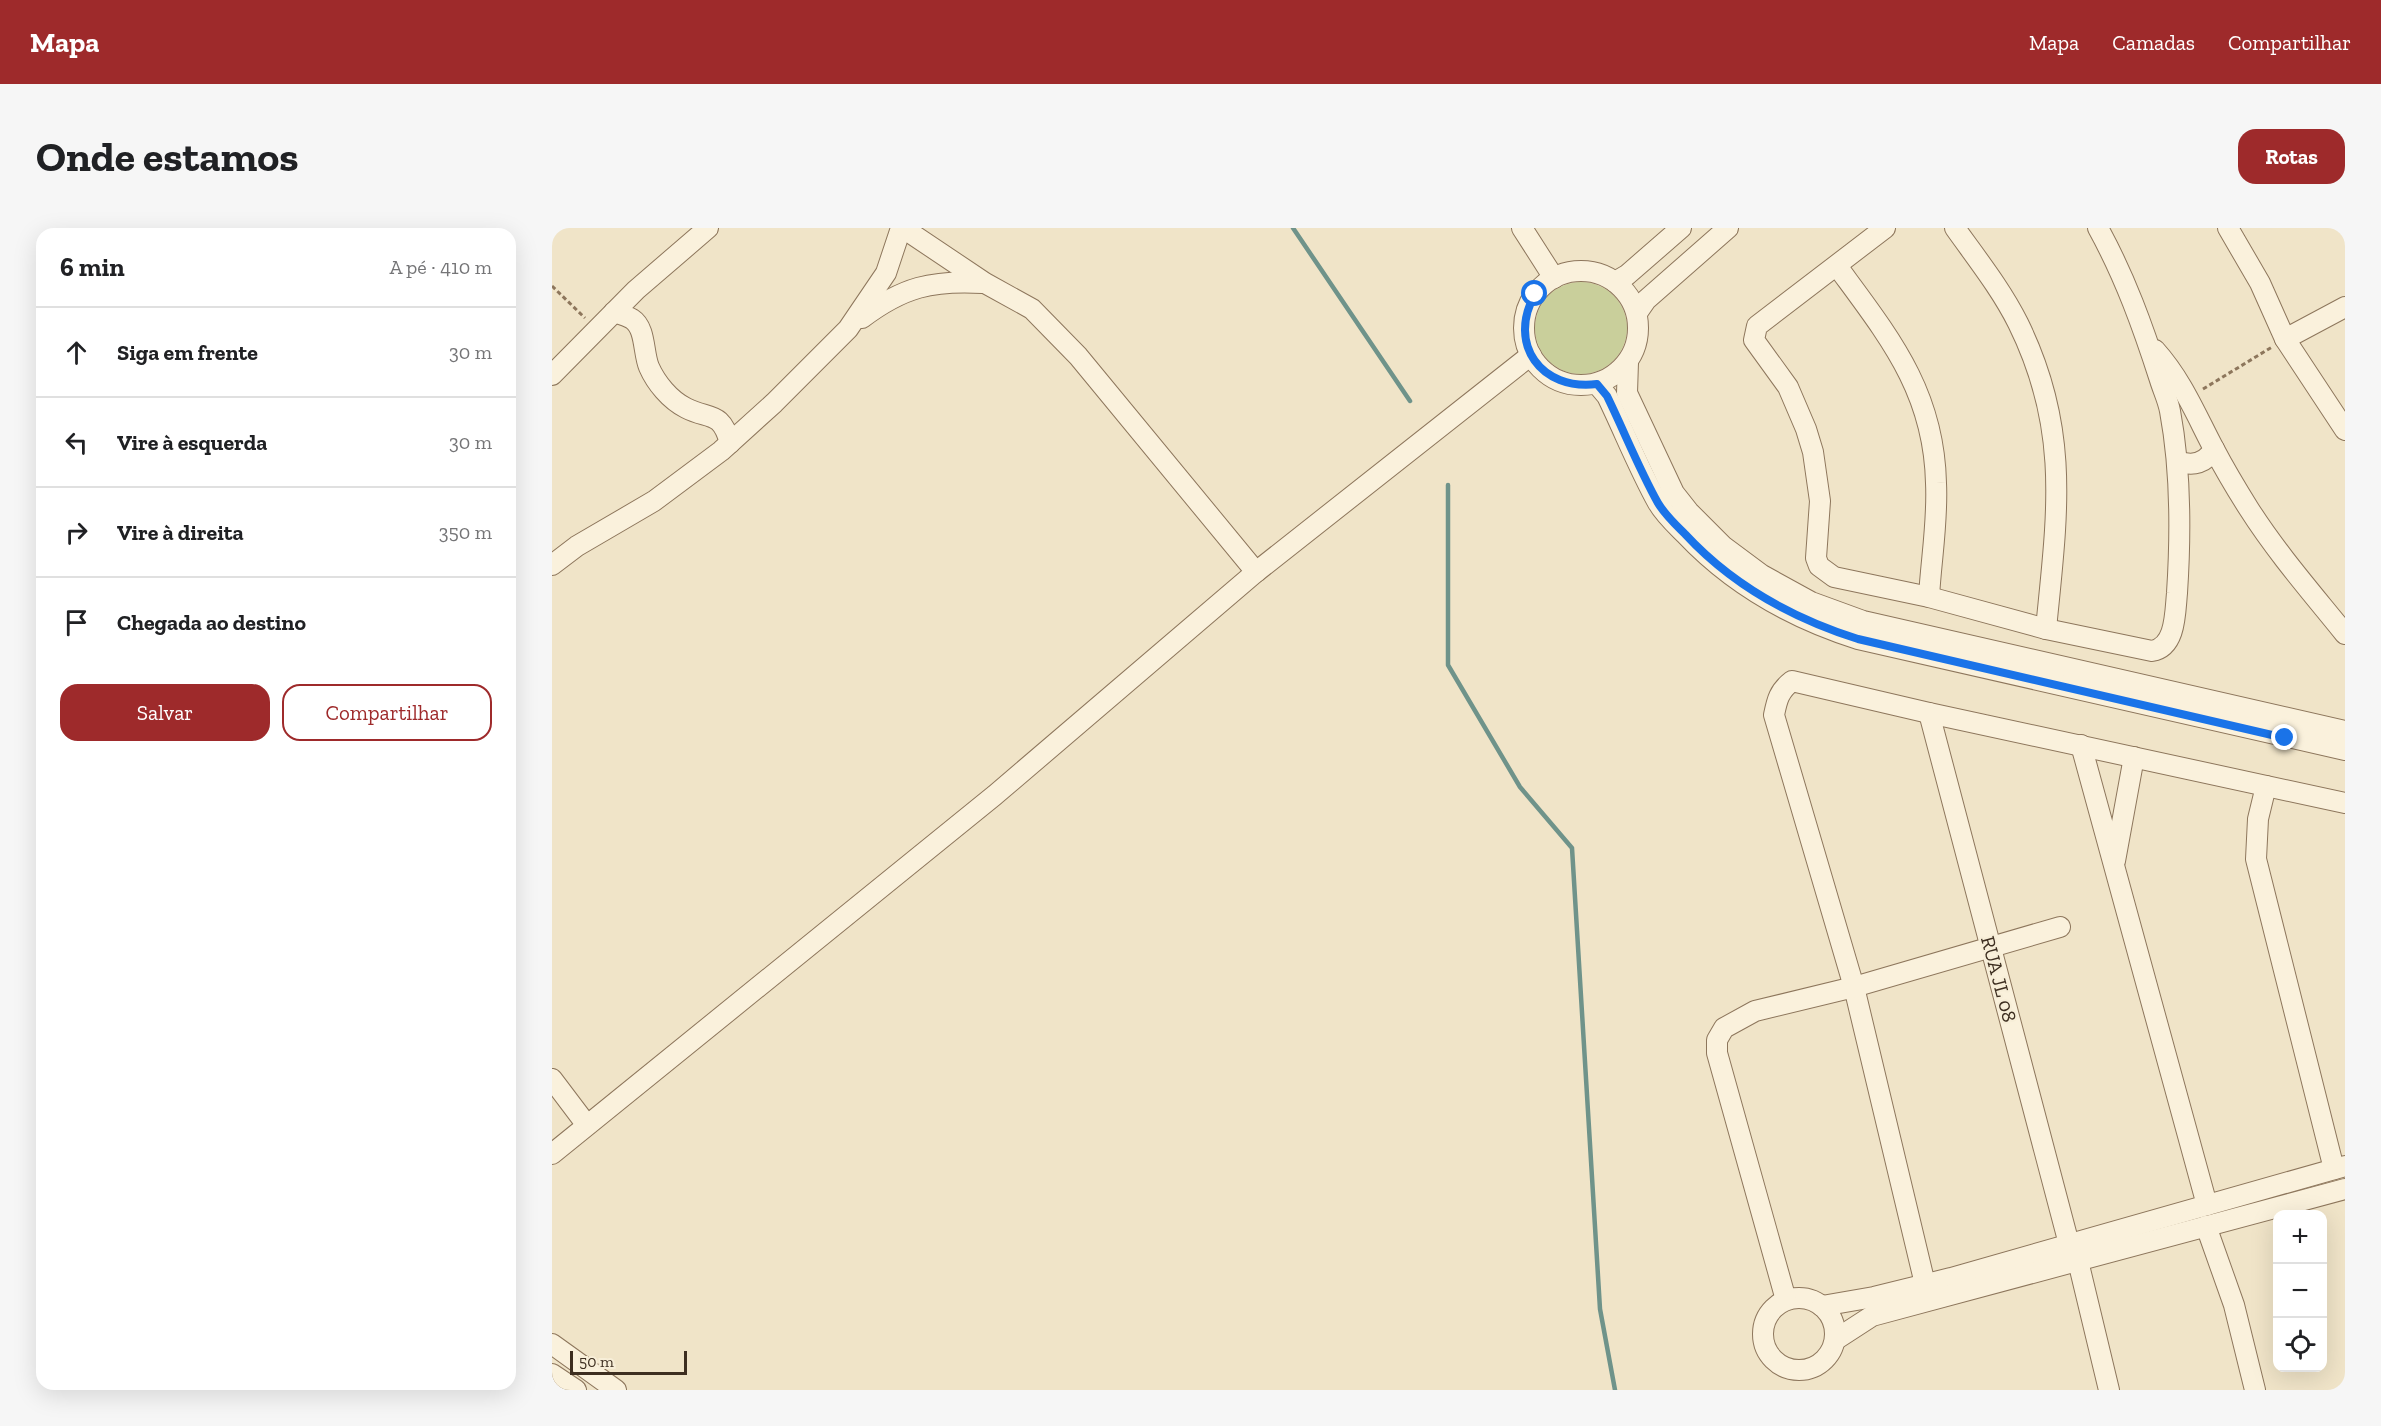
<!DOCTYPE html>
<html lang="pt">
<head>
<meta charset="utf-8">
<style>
  body { margin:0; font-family:"Zilla Slab",serif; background:#f6f6f6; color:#202124 }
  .controls { position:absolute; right:18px; bottom:18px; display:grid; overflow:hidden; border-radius:12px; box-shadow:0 6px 24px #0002 }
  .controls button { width:54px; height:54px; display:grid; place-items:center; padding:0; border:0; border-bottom:2px solid #e0e0e0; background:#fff; color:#202124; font:30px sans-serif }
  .scale { position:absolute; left:18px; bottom:15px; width:117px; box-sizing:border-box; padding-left:6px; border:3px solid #3d2e20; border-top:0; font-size:16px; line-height:21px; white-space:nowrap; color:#3d2e20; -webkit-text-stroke:4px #f7eed8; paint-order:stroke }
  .stop { position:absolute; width:18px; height:18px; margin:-14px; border:4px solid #1a73e8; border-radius:50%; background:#fff }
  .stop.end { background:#1a73e8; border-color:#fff; box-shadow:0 2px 6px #0008 }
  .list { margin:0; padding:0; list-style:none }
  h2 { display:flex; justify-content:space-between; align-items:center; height:78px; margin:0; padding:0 24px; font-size:26px }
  h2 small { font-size:20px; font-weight:400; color:#757577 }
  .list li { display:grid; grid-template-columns:39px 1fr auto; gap:18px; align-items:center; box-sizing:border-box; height:90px; padding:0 24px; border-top:2px solid #e0e0e0 }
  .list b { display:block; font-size:22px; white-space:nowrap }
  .list em { font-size:20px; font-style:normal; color:#757577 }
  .actions { display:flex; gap:12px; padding:18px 24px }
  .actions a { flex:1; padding:14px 0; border:2px solid #9e2a2b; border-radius:18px; text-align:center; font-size:21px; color:#9e2a2b }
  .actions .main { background:#9e2a2b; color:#fff }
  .icon { flex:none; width:33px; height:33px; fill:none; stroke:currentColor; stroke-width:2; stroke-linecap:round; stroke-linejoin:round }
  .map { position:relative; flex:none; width:1793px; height:1162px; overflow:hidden; border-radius:18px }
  header { display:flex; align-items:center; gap:36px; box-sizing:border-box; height:84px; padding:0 30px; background:#9e2a2b; color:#fff }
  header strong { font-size:28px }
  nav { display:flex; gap:33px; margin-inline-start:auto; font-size:21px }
  .intro { display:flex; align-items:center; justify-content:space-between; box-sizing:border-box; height:144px; padding:0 36px }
  h1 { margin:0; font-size:42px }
  .button { padding:15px 27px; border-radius:18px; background:#9e2a2b; color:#fff; font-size:21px; font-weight:700 }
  main { display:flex; gap:36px; padding:0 36px }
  aside { flex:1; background:#fff; border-radius:18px; box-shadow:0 6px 24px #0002 }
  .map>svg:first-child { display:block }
  .green { fill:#c9cf9b }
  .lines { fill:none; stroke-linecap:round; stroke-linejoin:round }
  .stream { stroke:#6f938a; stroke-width:4.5 }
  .street-casing { stroke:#8d765c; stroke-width:22 }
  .path { stroke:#8d765c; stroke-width:3; stroke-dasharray:4.5 3; stroke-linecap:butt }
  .street { stroke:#faf1dc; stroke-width:20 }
  .route { stroke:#1a73e8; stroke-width:8 }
  .labels { text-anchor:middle; stroke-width:4.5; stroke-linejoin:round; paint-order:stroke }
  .street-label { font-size:20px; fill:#3d2e20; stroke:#f7eed8 }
</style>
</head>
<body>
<header>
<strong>Mapa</strong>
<nav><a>Mapa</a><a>Camadas</a><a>Compartilhar</a></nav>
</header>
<div class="intro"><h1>Onde estamos</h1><a class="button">Rotas</a></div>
<main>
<aside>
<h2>6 min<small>A pé · 410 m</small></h2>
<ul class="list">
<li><svg class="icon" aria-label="ahead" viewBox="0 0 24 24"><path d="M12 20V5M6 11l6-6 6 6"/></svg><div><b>Siga em frente</b></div><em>30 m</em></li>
<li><svg class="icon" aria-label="left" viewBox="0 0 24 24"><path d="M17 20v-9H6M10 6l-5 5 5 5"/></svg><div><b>Vire à esquerda</b></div><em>30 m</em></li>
<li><svg class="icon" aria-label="right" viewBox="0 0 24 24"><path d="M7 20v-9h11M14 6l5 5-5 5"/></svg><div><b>Vire à direita</b></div><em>350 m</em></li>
<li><svg class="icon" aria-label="arrive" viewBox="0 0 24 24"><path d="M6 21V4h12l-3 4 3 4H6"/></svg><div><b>Chegada ao destino</b></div></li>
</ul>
<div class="actions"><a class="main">Salvar</a><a>Compartilhar</a></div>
</aside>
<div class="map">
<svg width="1793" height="1162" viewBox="0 0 1793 1162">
  <rect width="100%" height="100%" fill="#f0e4c8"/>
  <circle class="green" cx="1029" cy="100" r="46"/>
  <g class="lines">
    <g class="stream">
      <polyline points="741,0 858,173"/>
      <polyline points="896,257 896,437 968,559 1020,620 1048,1081 1063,1162"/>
    </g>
    <defs>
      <g id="street">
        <polyline points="351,0 433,55 480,81 526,128 704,344"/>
        <polyline points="970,0 1002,50"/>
        <path d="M1333,0L1205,98L1202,112L1236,159L1254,201L1261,224L1268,273L1264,330L1267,338L1282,349L1377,369L1494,401L1600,423C1624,419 1623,385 1625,365C1629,304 1629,242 1618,183C1616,172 1611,162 1608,152C1591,99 1573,49 1546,0"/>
        <path d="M1403,0C1425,31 1449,61 1466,95C1519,202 1505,288 1494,401"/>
        <polyline points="1676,0 1708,55 1733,111 1793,202"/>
        <path d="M1285,38C1337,109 1382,163 1384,255C1386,293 1379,332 1377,369"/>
        <circle cx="1029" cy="100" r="57"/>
        <polyline points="1063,54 1075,47 1129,0"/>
        <path d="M62,84C68,86 75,88 80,91C94,100 91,125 97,139C104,155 118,172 134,180C157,192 169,182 178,215"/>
        <polyline points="1085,85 1094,72 1176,0"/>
        <path d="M310,90C351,59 380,52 431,55"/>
        <polyline points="1733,111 1793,79"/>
        <path d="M1603,122C1630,152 1644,187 1662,221C1673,242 1685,262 1697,281C1725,325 1760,365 1793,406"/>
        <polyline points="1076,134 1075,165 1122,265 1137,284 1171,318 1210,347 1259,374 1311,393 1793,503"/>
        <polyline points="0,147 84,62 156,0"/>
        <path d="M1045,156L1055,168C1072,203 1087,241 1106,275C1113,287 1124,297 1133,306C1181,357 1240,390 1306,411L1793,522"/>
        <path d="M1626,233C1641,239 1654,235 1662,221"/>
        <polyline points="0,337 25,318 102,273 169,223 222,175 296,101 334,45 349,0"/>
        <polyline points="1377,485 1517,1016"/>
        <polyline points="1529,517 1655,977"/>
        <polyline points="1714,558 1706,591 1704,631 1782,941"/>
        <polyline points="1563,633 1582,529"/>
        <polyline points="0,851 34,896"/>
        <polyline points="0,926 443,567 704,344 979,127"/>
        <polyline points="1654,998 1682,1077 1703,1162"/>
        <polyline points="1526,1033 1557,1162"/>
        <path d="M1373,1056L1302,759L1222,487C1225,472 1227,463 1240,453L1377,485L1793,575"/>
        <circle cx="1247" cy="1106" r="36"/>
        <polyline points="1234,1072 1165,825 1165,812 1172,800 1203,783 1302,759 1508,699"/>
        <polyline points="1270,1078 1322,1069 1399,1050 1793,938"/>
        <polyline points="1283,1112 1320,1088 1793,961"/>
        <polyline points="0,1116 64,1162"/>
        <polyline points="0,1146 24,1162"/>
      </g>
    </defs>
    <use href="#street" class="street-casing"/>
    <g class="path">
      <polyline points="0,58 33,90"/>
      <polyline points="1651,161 1720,119"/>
    </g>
    <use href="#street" class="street"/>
  </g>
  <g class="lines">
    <path class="route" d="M983,66C955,116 989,163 1045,156L1055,168C1072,203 1087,241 1106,275C1113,287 1124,297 1133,306C1180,357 1240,390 1306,411L1733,510"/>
  </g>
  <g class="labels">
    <g class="street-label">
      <text transform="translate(1447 751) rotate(75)" y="7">RUA JL 08</text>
    </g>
  </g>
</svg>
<div class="controls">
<button>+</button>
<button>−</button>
<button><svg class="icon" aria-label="locate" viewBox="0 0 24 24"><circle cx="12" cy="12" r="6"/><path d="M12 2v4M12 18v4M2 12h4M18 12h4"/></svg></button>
</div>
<div class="scale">50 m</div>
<div class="stop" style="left:983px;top:66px"></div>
<div class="stop end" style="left:1733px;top:510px"></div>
</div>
</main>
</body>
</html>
